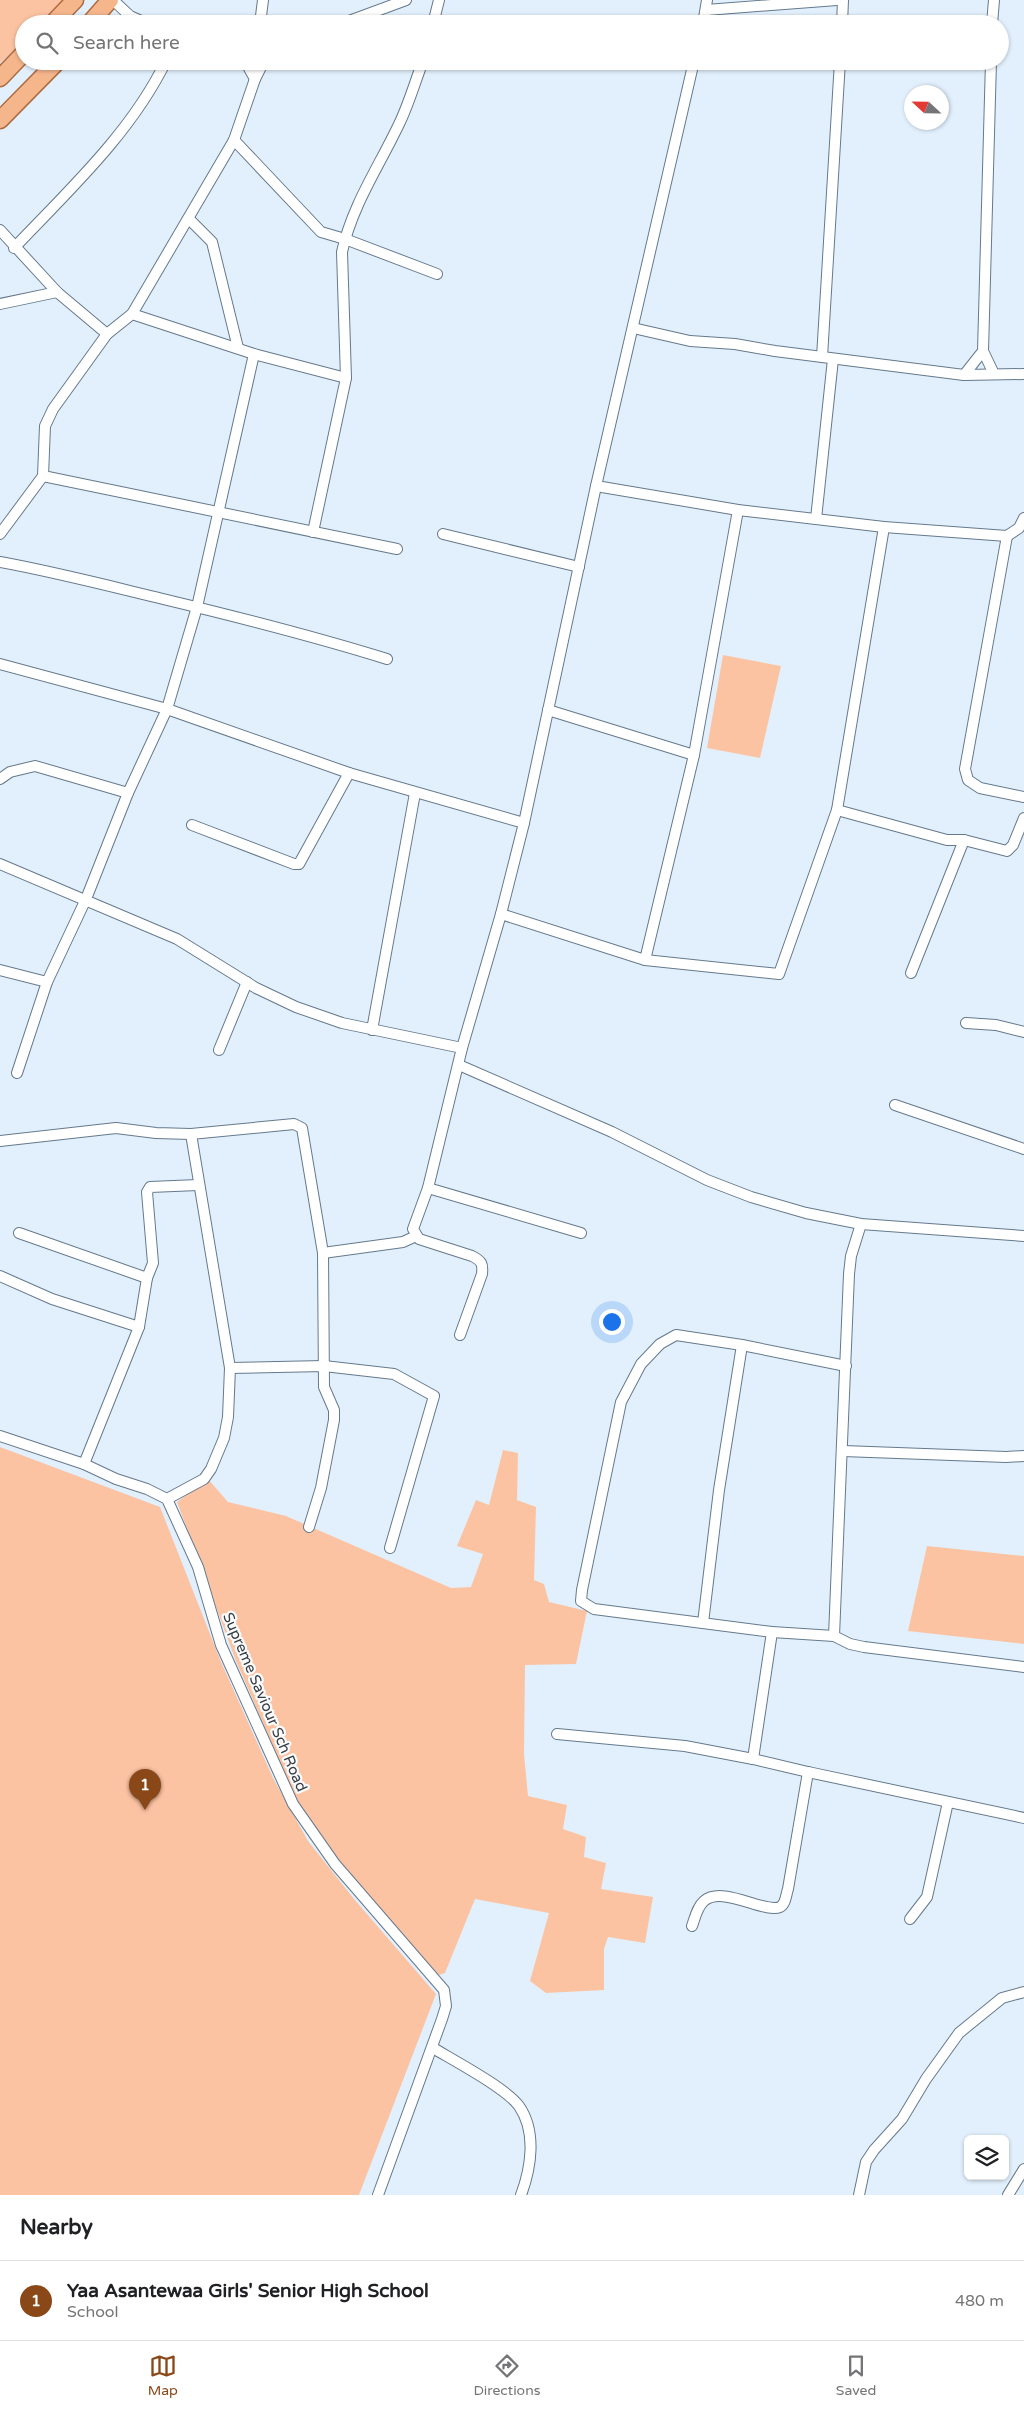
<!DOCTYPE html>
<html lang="en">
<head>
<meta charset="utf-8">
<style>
  body { margin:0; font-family:"Varela Round",sans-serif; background:#f2f2f2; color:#202124 }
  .controls { position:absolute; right:15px; bottom:15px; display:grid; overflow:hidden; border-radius:8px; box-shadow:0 1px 4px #0004 }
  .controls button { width:45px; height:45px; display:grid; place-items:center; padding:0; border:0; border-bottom:1px solid #e0e0e0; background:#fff; color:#202124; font:25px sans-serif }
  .compass { position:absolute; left:904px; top:85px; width:45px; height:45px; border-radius:50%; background:#fff; box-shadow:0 1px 4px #0004; rotate:292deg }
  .you { position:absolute; left:611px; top:1321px; width:18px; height:18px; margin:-12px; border:4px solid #fff; border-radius:50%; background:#1a73e8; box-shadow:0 0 0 8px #1a73e833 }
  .badge { display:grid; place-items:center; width:32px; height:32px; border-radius:50%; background:#8a4718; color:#fff; font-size:16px; font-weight:700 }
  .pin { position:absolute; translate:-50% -41px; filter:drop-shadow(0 1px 2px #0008) }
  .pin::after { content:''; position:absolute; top:26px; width:18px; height:15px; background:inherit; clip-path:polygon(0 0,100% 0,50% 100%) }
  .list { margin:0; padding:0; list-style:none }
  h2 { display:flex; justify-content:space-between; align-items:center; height:65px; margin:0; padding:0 20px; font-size:21px }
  h2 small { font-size:16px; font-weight:400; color:#757577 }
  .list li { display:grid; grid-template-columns:32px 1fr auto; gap:15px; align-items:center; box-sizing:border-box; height:80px; padding:0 20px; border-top:1px solid #e0e0e0 }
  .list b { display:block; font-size:19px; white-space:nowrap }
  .list p { margin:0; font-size:16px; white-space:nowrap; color:#757577 }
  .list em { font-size:16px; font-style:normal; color:#757577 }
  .icon { flex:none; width:28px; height:28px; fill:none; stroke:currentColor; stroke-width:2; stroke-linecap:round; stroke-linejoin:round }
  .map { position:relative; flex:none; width:1024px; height:2195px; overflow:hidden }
  .search { position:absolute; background:#fff; box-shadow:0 1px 4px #0004; left:15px; right:15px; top:15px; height:55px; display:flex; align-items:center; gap:12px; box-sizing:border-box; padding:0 18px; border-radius:28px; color:#757577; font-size:19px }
  .sheet { height:145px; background:#fff }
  nav { display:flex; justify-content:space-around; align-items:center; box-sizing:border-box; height:70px; border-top:1px solid #e0e0e0; background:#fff; font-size:14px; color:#757577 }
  nav a { display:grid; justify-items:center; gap:2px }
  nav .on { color:#8a4718 }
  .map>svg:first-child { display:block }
  .green { fill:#fcc3a2 }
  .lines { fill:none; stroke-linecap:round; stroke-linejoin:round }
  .minor-casing { stroke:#65798d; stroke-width:12 }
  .primary-casing { stroke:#ae6c41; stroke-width:19 }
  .minor { stroke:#fff; stroke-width:10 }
  .primary { stroke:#f5b68c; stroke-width:16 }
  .labels { text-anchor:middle; stroke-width:4.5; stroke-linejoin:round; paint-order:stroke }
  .street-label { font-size:15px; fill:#343d46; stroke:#fbfbfb }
</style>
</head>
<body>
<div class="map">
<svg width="1024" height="2195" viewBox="0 0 1024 2195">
  <rect width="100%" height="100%" fill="#e2f0fd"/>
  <g class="green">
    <polygon points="0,0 66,0 42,24 24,24 24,41 0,63"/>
    <polygon points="723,655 781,666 760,758 707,748"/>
    <polygon points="0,1447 160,1507 221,1662 273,1778 308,1841 354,1899 436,1994 359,2195 0,2195"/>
    <polygon points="503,1450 518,1453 517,1500 536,1507 534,1580 544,1584 549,1602 587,1611 576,1664 525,1665 524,1754 528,1796 567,1805 563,1829 586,1837 584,1857 606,1863 601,1889 653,1897 645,1943 608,1937 604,1949 604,1990 546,1993 530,1981 549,1913 475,1899 445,1973 439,1975 379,1911 322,1840 298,1803 236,1661 177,1502 208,1479 228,1502 286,1516 451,1588 471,1587 483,1554 457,1546 476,1500 489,1505"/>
    <polygon points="927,1546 1024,1556 1024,1644 908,1631"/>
  </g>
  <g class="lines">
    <defs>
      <g id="minor">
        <polyline points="113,0 130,16 148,24"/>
        <polyline points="706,10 837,0"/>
        <polyline points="260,24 263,0"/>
        <polyline points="341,24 406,0"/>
        <polyline points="433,24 439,0"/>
        <polyline points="703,24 707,0"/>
        <polyline points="842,24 843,0"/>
        <polyline points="992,24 994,0"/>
        <polyline points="245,61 255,79"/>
        <polyline points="991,61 983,351 994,374"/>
        <polyline points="234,140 321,232 345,239 437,274"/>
        <polyline points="189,219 212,242 238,348"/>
        <polyline points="0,230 57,292 107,334"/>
        <path d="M14,248C69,190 131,133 166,61"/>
        <polyline points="0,304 57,292"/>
        <polyline points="132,314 254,354 346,378"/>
        <polyline points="633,328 690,341 735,344 775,351 964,375 1024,374"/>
        <polyline points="822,357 840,61"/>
        <polyline points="964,375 983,351"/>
        <polyline points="43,476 397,549"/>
        <polyline points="596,486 738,510 884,527 1007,536 1019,528 1024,518"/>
        <polyline points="816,519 833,359"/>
        <path d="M313,532L346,378L342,252C352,205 380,165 400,122C409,103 415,82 423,61"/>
        <polyline points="0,534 43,476 45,426 53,409 107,334 132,314 234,140 255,79 264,61"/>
        <polyline points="443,534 579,567"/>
        <polyline points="1007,536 965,769 968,780 980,788 1024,797"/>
        <path d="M0,562C55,572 109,586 163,599C238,617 313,636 387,659"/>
        <polyline points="0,664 167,709 349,773 524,823"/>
        <polyline points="548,710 694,755"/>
        <polyline points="0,779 10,772 35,766 128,793"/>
        <polyline points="837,810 947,840 964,840 1007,851 1013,845 1024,818"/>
        <polyline points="192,825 294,864 299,864 349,773"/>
        <polyline points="0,864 177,939 256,988 296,1007 342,1023 462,1048"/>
        <polyline points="501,914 645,960 779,974 837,810 884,527"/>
        <polyline points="645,960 694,755 738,510"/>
        <polyline points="0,970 47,982"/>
        <polyline points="911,973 964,840"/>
        <polyline points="966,1023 996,1025 1024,1032"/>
        <polyline points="372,1030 415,793"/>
        <polyline points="219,1050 247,982"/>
        <polyline points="459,1065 612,1132 707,1180 751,1197 806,1213 861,1224 1024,1236"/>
        <polyline points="17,1073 47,982 86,899 128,793 167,709 197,607 254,354"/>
        <polyline points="895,1105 1024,1149"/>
        <polyline points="0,1141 116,1128 156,1133 191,1134 294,1124 302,1128 323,1253 324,1387 334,1410 334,1420 321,1488 309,1527"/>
        <polyline points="428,1188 581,1233"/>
        <polyline points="19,1233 147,1278"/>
        <polyline points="323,1253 403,1242 416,1236"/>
        <polyline points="0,1276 52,1299 139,1327"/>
        <path d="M460,1335L482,1274C483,1264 482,1261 472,1256L419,1239L413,1229L428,1188L462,1048L501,914L524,823L596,486L694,61"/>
        <polyline points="846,1366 742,1345 676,1335 660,1344 641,1364 621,1402 582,1590 581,1601 594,1609 772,1632 834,1636 850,1644 864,1647 1024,1667"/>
        <polyline points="230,1368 324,1366 394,1374 434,1396 390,1548"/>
        <polyline points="0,1436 84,1464 116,1479 147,1489 167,1499 198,1567 221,1645 293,1804 335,1864 444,1990 446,2006 442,2019 378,2195"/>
        <polyline points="843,1451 1006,1457 1024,1456"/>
        <polyline points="84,1464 139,1327 147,1278 153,1263 147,1192 150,1187 198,1185"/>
        <polyline points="167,1499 204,1479 211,1469 224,1438 228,1417 230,1368 191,1134"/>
        <polyline points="703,1623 719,1490 742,1345"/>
        <polyline points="834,1636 849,1274 851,1256 861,1224"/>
        <polyline points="557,1734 685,1746 753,1759 808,1772 1024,1818"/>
        <polyline points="753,1759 772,1632"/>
        <polyline points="910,1919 927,1897 948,1802"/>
        <path d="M692,1926C695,1918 697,1907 704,1901C723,1885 765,1914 780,1907C786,1904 786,1894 788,1889L808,1772"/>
        <path d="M433,2048C453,2060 506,2088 519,2106C537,2132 531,2168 521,2195"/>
        <polyline points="859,2195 866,2162 874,2150 902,2119 926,2079 959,2033 1002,1998 1024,1992"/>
        <polyline points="1008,2195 1024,2169"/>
      </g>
      <g id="primary">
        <polyline points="52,24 75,0"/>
        <polyline points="89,24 110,0"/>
        <polyline points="0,78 24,53"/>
        <polyline points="0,120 58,61"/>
      </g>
    </defs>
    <use href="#minor" class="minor-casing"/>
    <use href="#primary" class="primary-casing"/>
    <use href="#minor" class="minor"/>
    <use href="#primary" class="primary"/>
  </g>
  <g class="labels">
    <g class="street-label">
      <text transform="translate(265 1702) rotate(67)" y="5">Supreme Saviour Sch Road</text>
    </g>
  </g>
</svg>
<div class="controls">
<button><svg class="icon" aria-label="layers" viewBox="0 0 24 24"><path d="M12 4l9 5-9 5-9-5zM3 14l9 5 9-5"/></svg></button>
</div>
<svg class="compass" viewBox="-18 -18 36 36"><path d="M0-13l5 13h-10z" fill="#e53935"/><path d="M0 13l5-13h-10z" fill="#757577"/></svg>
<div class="you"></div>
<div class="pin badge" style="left:145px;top:1810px">1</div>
<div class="search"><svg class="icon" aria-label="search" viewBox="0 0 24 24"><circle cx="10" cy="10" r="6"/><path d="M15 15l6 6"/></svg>Search here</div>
</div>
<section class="sheet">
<h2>Nearby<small></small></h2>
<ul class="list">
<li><span class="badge">1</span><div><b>Yaa Asantewaa Girls' Senior High School</b><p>School</p></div><em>480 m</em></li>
</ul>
</section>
<nav>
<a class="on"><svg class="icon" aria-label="map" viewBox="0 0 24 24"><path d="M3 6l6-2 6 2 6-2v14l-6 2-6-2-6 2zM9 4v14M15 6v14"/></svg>Map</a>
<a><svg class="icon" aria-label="directions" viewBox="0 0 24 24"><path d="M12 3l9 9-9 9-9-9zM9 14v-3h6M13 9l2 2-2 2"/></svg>Directions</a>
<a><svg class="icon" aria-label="saved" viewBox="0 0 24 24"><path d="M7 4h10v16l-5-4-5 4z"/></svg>Saved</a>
</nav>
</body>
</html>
